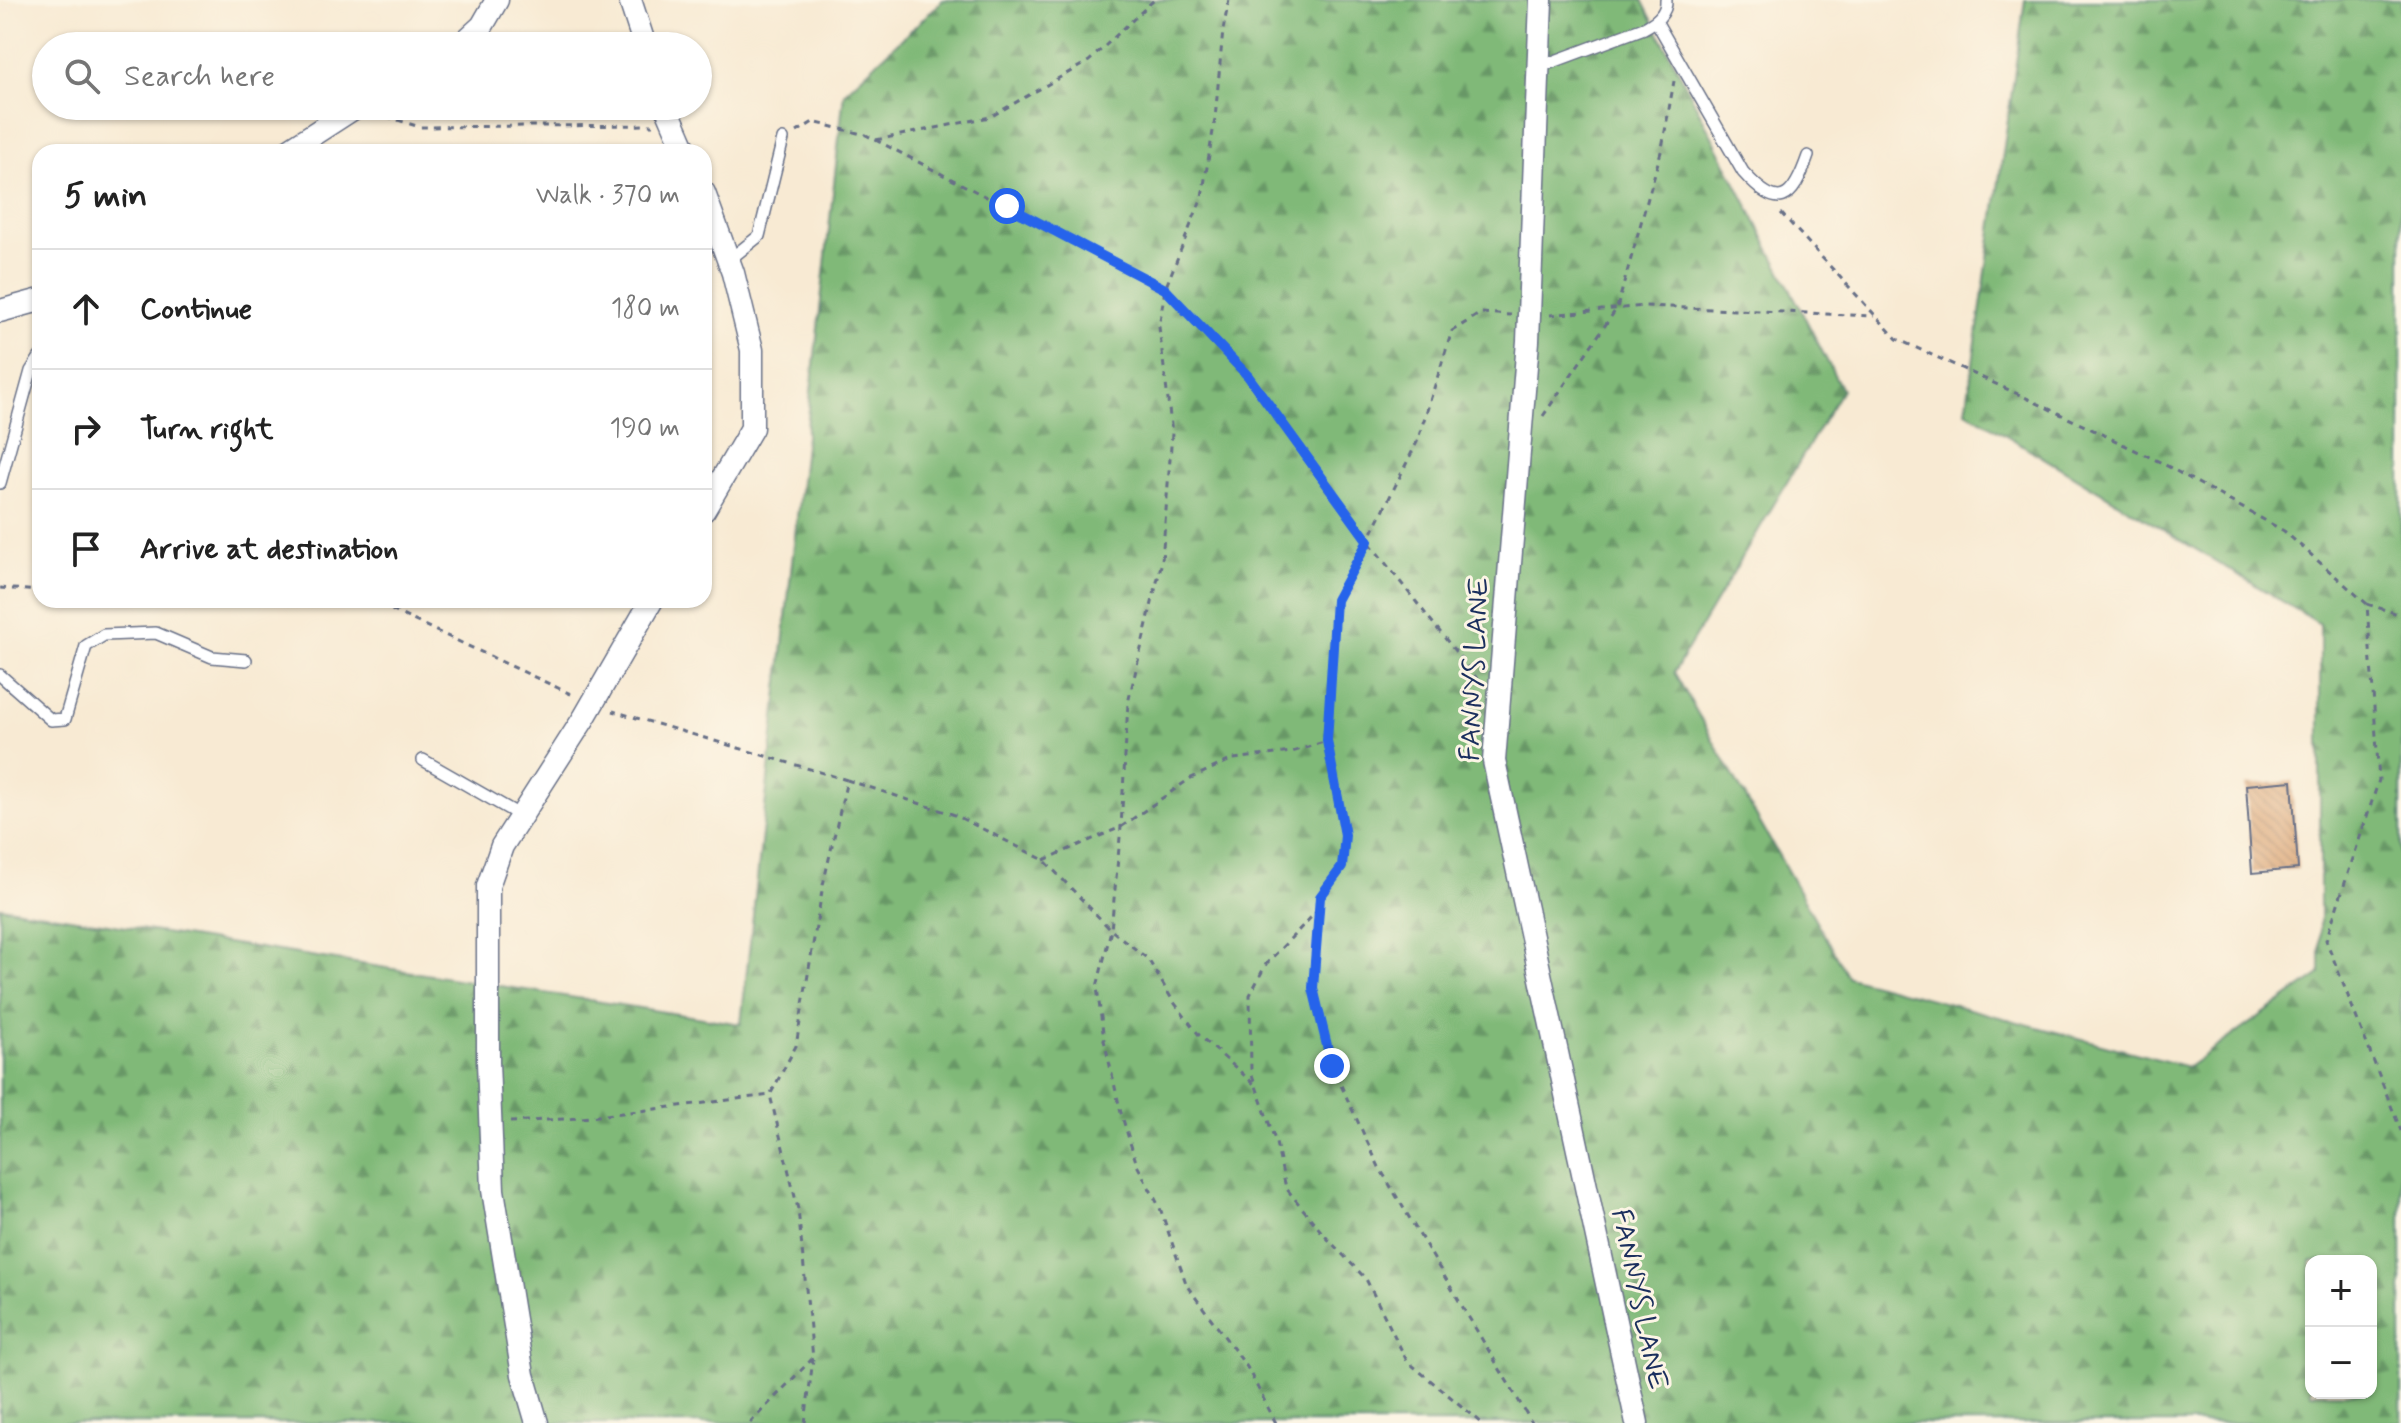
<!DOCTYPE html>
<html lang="en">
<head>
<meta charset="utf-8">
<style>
  body { margin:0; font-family:Mynerve,sans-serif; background:#f6f6f6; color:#222 }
  .controls { position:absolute; right:24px; bottom:24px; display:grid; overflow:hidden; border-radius:16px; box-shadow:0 2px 6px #0004 }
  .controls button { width:72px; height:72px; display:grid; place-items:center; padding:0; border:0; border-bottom:2px solid #e0e0e0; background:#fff; color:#222; font:40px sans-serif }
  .stop { position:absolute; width:24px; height:24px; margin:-18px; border:6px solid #2563eb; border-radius:50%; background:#fff }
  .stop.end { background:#2563eb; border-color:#fff; box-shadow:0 2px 8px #0008 }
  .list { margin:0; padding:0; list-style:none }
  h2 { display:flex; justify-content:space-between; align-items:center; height:104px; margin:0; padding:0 32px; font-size:34px }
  h2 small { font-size:26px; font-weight:400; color:#767676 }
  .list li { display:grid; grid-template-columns:52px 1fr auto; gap:24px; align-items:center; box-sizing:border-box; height:120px; padding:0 32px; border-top:2px solid #e0e0e0 }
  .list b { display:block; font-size:30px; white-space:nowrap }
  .list em { font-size:26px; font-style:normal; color:#767676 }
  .icon { flex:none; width:44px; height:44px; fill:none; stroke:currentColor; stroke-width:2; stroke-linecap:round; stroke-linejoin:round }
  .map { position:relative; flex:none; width:2401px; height:1423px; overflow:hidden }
  .search { position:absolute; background:#fff; box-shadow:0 2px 6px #0004; left:32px; top:32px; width:680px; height:88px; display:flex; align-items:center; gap:20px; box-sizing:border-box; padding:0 28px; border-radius:44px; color:#767676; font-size:30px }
  .panel { position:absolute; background:#fff; box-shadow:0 2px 6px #0004; left:32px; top:144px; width:680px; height:464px; border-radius:24px }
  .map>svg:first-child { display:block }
  .forest { fill:url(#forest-firs); stroke:#4e746b; stroke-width:2; fill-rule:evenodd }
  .building { fill:url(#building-back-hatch) }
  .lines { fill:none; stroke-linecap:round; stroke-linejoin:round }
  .service-casing { stroke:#687087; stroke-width:14 }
  .minor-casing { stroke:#687087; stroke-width:25 }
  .path { stroke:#687087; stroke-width:3; stroke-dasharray:6 6; stroke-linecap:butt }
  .service { stroke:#fff; stroke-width:11 }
  .minor { stroke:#fff; stroke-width:22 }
  .route { stroke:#2563eb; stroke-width:10 }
  .labels { text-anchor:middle; stroke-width:6; stroke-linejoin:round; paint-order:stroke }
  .street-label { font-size:28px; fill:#1b2f5e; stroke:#fcf5e5 }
</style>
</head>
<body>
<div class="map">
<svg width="2401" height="1423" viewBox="0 0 2401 1423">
  <defs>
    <pattern id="forest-firs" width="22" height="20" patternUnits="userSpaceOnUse" patternTransform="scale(2)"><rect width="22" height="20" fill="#80b978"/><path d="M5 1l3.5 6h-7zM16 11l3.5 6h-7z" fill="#689766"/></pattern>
    <pattern id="building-back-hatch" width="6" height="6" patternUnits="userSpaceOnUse" patternTransform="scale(2)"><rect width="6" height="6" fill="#d69660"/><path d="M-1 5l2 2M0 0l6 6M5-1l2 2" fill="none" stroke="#ad7b52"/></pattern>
  </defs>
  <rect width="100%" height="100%" fill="#fcf5e5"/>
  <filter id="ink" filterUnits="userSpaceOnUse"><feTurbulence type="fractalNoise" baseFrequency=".0125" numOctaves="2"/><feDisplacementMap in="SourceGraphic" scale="16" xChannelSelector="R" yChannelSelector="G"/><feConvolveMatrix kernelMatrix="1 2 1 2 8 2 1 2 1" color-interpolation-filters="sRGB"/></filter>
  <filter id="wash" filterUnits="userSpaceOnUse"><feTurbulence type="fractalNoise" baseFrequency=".006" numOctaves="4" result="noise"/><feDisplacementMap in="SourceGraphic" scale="32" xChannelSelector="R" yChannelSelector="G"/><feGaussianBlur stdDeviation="1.8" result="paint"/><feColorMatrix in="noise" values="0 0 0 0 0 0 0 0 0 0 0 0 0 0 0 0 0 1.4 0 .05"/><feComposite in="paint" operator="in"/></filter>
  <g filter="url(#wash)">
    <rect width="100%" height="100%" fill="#f8ead3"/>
    <path class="forest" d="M943,0H1642L1842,390L1674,672L1848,977L2188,1067L2320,974V624L1966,411L2025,0H2401V1423H0V907L741,1024L844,93ZM2311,1261H2371V1393H2311Z"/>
    <g id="blocks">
      <polygon class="building" points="2292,781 2298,869 2252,873 2246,785"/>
    </g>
  </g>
  <g filter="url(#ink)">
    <use href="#blocks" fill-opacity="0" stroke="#687087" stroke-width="2"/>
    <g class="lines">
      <defs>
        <g id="service">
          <path d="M1656,21L1743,172C1779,212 1792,202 1808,156"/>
          <path d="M1539,67L1644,28C1655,22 1667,14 1666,0"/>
          <polyline points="729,260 759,236 783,139"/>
          <polyline points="0,483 31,371 40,357"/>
          <polyline points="0,675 51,720 65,719 86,646 104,635 156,633 212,657 246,660"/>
          <polyline points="423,760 521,816"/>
        </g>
        <g id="minor">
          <polyline points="630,0 645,46"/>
          <polyline points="1541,0 1528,341 1494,761 1637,1423"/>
          <polyline points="460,46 482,26 497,0"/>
          <polyline points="666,106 686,152"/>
          <polyline points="286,152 357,106"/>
          <polyline points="704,193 733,273 752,350 752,428 704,510"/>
          <polyline points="0,311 40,300"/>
          <polyline points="537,1423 523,1375 493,1190 488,1062 488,886 502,846 584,718 652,600"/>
        </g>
      </defs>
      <use href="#service" class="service-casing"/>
      <use href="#minor" class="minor-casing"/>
      <g class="path">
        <polyline points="1229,0 1223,30 1215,119 1202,197 1165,289 1159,327 1172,433 1162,561 1128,703 1121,827 1111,930 1097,987 1104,1040 1121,1113 1137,1165 1160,1208 1187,1286 1247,1367 1276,1423"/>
        <polyline points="375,113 420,127 653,125"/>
        <polyline points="797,132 813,122 866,135 1165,289 1248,376 1368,541 1417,442 1452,331 1481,313 1511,315"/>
        <polyline points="876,140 990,117 1089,61 1154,0"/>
        <polyline points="1781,213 1897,339 2018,394 2160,462 2284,531 2367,604 2379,780 2326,940 2401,1131"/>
        <polyline points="1550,315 1644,306 1874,316"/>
        <polyline points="1543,416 1617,308 1662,148 1674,81"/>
        <polyline points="0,588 40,591"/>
        <polyline points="370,600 573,695"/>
        <polyline points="2367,604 2401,615"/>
        <polyline points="1478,680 1368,541 1336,600 1327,741 1345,835 1342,867 1320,897 1313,988 1332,1066 1379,1167 1532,1423"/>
        <polyline points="847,780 955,815 1044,860 1111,930 1148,959 1173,1001 1199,1035 1255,1085"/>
        <polyline points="1044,860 1121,827 1191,778 1233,759 1292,752 1327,741"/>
        <polyline points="1319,909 1266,964 1250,995 1251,1072 1276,1143 1286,1188 1324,1235 1366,1279 1407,1361 1482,1423"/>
        <polyline points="510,1122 581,1118 770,1095 796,1046 823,885 847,780 613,711"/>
        <polyline points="750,1423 813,1358 798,1209 770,1095"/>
        <polyline points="805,1423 813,1359"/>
      </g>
      <use href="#service" class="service"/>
      <use href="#minor" class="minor"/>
    </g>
  </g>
  <g class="lines" filter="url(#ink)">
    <polyline class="route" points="1007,206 1165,289 1248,376 1368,541 1336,600 1327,741 1345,835 1342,867 1320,897 1313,988 1332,1066"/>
  </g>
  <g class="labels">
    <g class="street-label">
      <text transform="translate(1473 669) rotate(-87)" y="10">FANNYS LANE</text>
      <text transform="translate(1641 1299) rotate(78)" y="10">FANNYS LANE</text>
    </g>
  </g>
</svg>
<div class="controls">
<button>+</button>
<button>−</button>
</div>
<div class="stop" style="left:1007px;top:206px"></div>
<div class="stop end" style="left:1332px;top:1066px"></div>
<div class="search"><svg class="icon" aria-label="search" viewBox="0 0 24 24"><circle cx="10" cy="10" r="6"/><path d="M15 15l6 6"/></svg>Search here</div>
<section class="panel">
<h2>5 min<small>Walk · 370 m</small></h2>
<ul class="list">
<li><svg class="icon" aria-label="ahead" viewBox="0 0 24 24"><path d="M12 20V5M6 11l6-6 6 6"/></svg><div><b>Continue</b></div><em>180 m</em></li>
<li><svg class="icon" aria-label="right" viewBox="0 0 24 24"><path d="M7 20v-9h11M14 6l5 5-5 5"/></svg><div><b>Turn right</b></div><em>190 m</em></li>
<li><svg class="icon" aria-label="arrive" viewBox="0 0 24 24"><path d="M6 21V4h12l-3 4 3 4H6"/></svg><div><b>Arrive at destination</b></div></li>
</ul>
</section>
</div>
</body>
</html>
